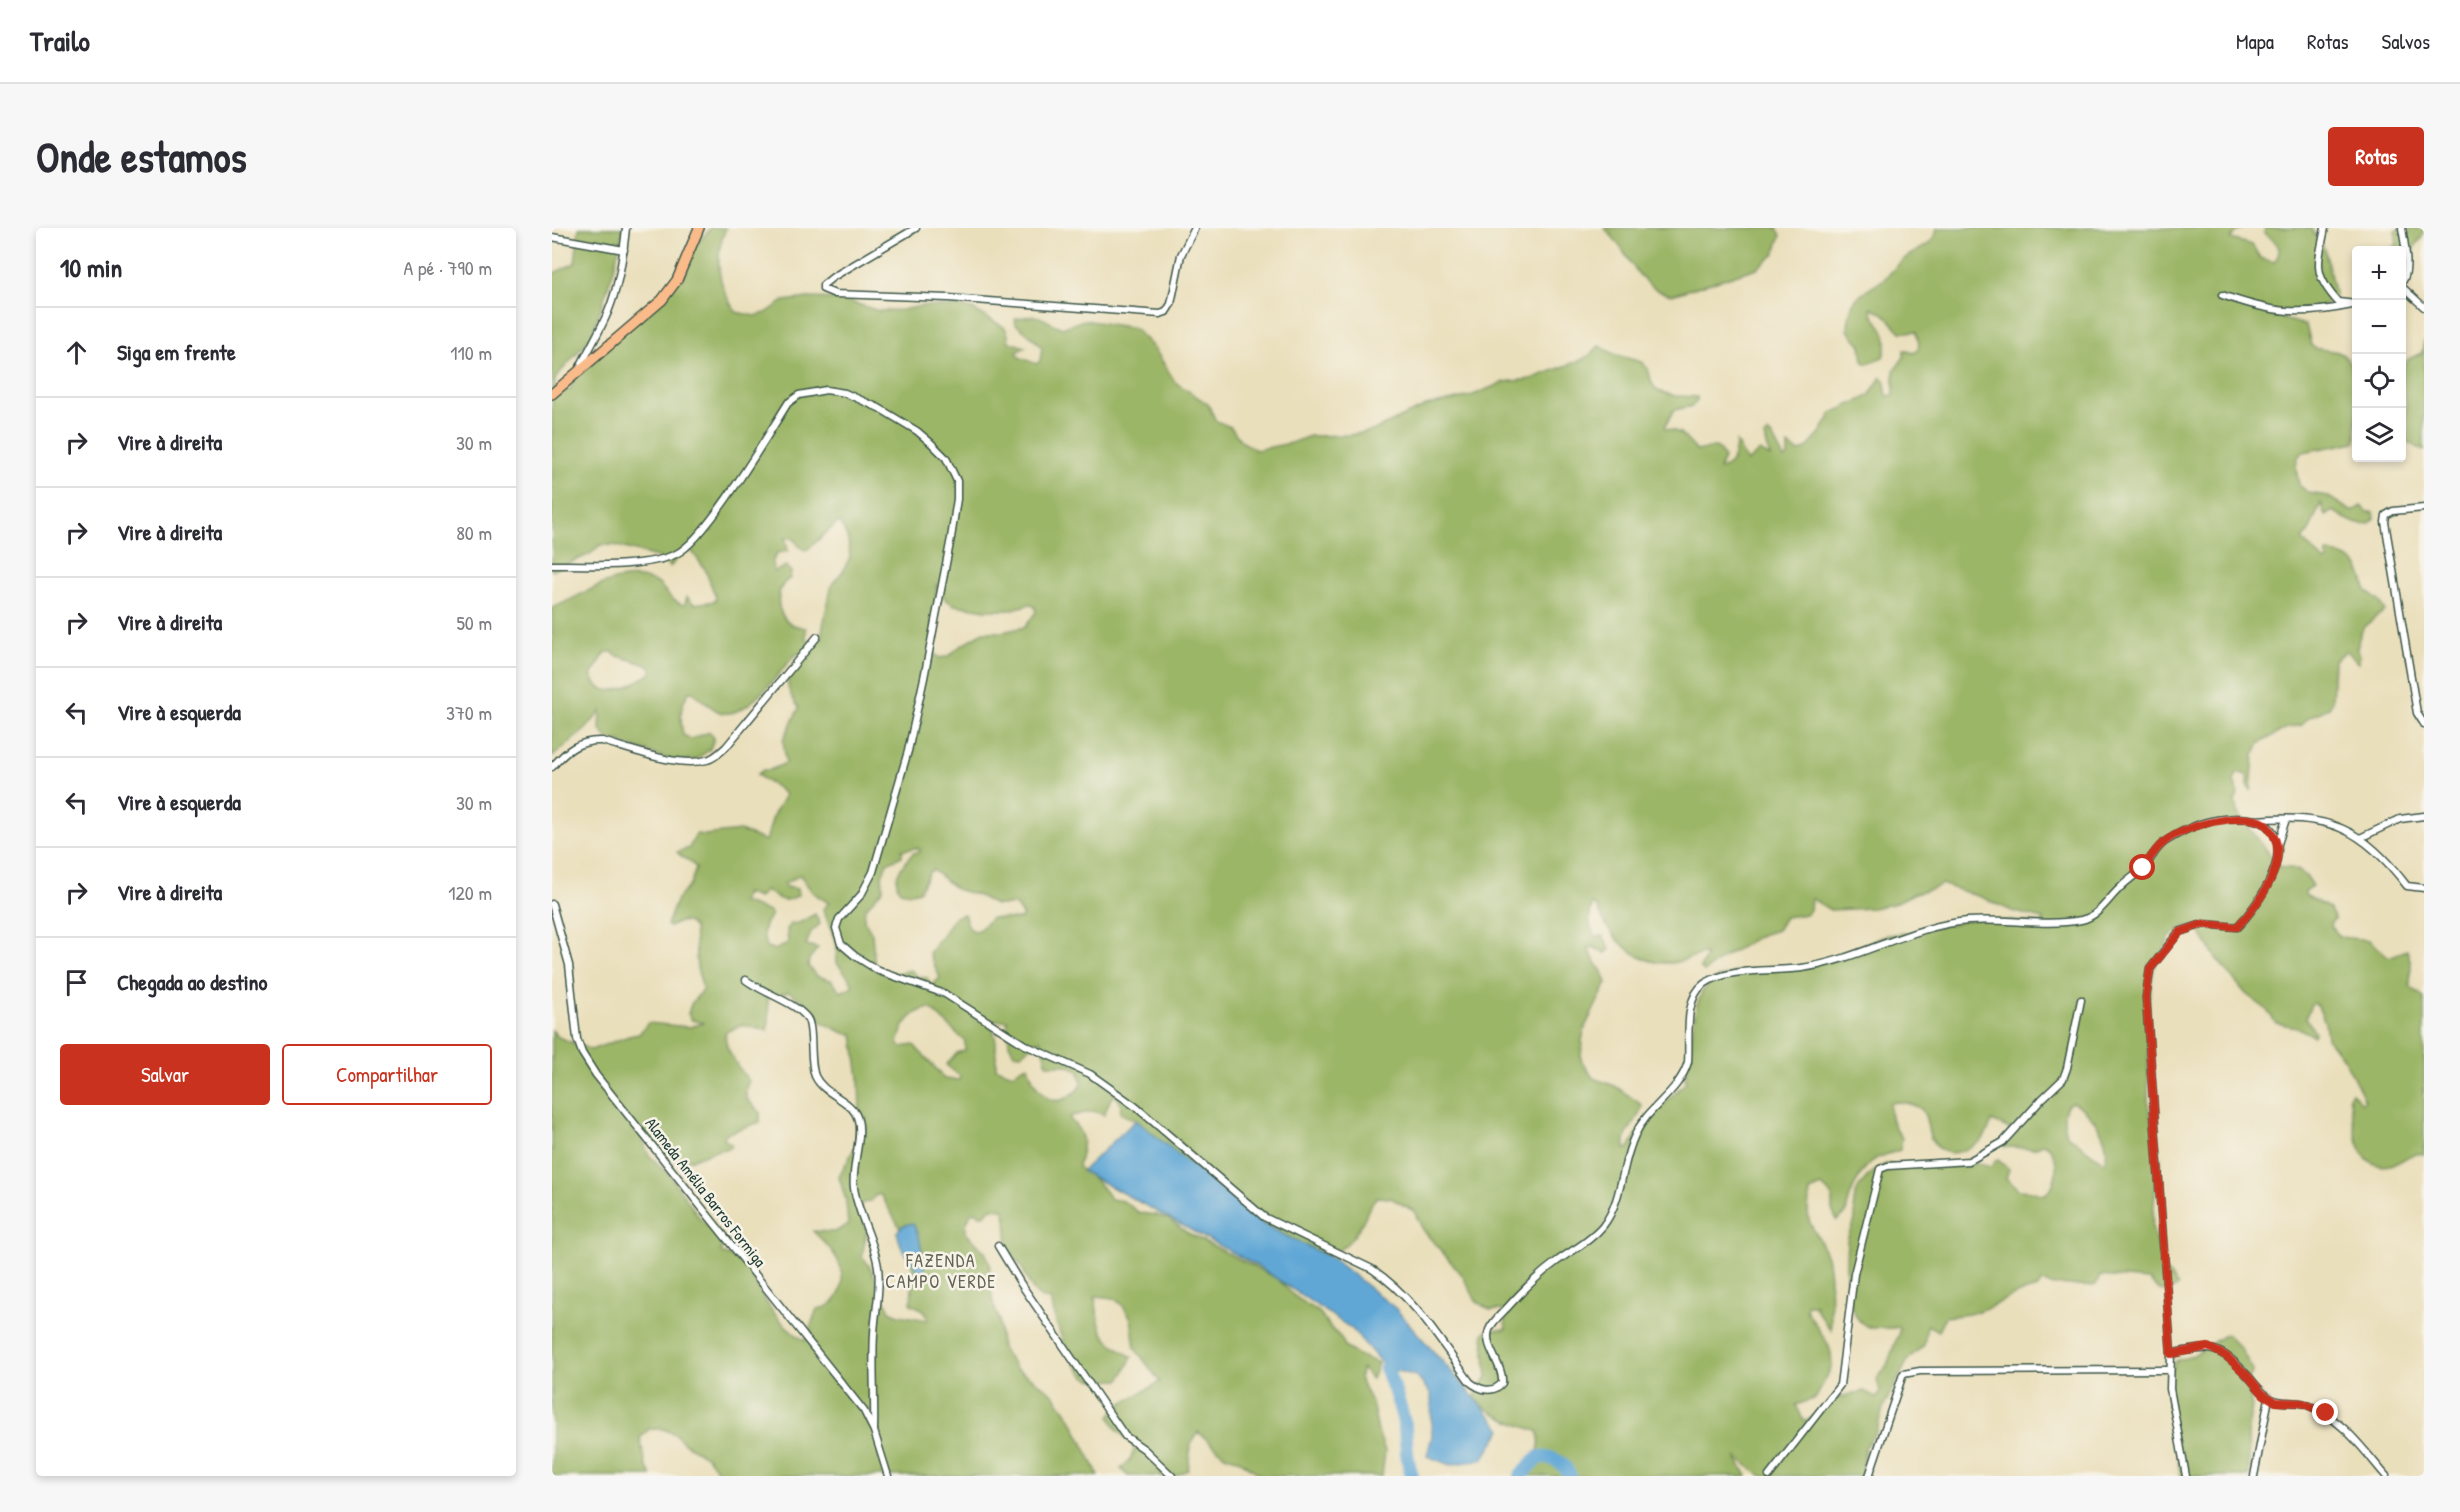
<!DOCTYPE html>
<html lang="pt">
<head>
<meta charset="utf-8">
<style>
  body { margin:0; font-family:"Patrick Hand",sans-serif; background:#f7f7f7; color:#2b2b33 }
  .controls { position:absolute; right:18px; top:18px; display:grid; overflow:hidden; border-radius:6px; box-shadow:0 3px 9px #0003 }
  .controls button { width:54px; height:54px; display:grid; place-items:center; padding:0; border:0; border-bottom:2px solid #e1e1e2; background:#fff; color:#2b2b33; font:30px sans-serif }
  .stop { position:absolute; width:18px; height:18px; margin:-14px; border:4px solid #c8321e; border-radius:50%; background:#fff }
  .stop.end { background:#c8321e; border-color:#fff; box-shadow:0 2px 6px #0008 }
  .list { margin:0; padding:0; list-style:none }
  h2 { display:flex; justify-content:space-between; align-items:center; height:78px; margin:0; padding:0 24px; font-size:26px }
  h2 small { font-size:20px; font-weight:400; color:#7c7c81 }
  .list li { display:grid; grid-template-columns:39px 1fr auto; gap:18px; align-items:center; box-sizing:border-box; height:90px; padding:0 24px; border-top:2px solid #e1e1e2 }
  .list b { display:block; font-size:22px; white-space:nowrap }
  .list em { font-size:20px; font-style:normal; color:#7c7c81 }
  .actions { display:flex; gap:12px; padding:18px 24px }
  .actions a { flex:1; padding:14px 0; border:2px solid #c8321e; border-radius:6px; text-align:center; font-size:21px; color:#c8321e }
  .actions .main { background:#c8321e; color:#fff }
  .icon { flex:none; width:33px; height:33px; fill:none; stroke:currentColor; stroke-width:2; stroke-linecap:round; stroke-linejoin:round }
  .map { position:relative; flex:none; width:1872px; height:1248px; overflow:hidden; border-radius:6px }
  header { display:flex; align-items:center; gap:36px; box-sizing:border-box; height:84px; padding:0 30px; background:#fff; border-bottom:2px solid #e1e1e2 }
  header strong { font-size:28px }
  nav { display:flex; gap:33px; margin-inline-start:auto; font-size:21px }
  .intro { display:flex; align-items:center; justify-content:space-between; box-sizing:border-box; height:144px; padding:0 36px }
  h1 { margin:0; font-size:42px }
  .button { padding:15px 27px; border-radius:6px; background:#c8321e; color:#fff; font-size:21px; font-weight:700 }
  main { display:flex; gap:36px; padding:0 36px }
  aside { flex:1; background:#fff; border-radius:6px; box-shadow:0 3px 9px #0003 }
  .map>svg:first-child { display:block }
  .forest { fill:#9cb667; stroke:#5e7a4e; stroke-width:1.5; fill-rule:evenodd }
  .water { fill:#60a7d6; stroke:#407285; stroke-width:1.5 }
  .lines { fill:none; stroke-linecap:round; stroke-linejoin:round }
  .river { stroke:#60a7d6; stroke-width:14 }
  .minor-casing { stroke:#3d5548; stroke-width:9 }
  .primary-casing { stroke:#3d5548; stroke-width:12 }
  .minor { stroke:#fff; stroke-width:6 }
  .primary { stroke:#fabb8b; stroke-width:9 }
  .route { stroke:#c8321e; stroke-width:8 }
  .labels { text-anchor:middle; stroke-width:5; stroke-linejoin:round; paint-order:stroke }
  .street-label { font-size:16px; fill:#1f3d34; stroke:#f7f3e8 }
  .neighbourhood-label { font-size:18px; letter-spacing:1.5px; fill:#646554; stroke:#f7f3e8 }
</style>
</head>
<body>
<header>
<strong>Trailo</strong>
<nav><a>Mapa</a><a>Rotas</a><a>Salvos</a></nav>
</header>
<div class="intro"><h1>Onde estamos</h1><a class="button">Rotas</a></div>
<main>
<aside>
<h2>10 min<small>A pé · 790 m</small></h2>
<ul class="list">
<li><svg class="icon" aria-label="ahead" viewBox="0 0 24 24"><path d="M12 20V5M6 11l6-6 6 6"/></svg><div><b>Siga em frente</b></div><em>110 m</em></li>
<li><svg class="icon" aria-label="right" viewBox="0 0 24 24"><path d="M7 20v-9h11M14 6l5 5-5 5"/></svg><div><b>Vire à direita</b></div><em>30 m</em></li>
<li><svg class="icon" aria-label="right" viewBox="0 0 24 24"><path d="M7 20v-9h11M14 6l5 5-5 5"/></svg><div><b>Vire à direita</b></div><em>80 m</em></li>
<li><svg class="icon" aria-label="right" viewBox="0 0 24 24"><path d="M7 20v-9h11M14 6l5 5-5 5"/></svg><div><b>Vire à direita</b></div><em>50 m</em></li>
<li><svg class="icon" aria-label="left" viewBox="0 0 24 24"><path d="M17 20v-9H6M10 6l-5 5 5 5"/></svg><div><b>Vire à esquerda</b></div><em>370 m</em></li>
<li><svg class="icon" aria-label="left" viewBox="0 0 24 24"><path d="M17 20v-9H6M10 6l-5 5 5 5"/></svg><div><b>Vire à esquerda</b></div><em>30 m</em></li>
<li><svg class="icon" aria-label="right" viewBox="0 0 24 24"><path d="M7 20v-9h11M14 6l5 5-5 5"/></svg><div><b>Vire à direita</b></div><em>120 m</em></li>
<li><svg class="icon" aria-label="arrive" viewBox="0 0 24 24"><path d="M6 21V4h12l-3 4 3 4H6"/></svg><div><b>Chegada ao destino</b></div></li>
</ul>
<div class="actions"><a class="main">Salvar</a><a>Compartilhar</a></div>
</aside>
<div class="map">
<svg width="1872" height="1248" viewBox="0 0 1872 1248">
  <rect width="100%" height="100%" fill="#f7f3e8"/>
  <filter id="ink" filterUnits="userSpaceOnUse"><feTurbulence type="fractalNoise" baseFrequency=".0167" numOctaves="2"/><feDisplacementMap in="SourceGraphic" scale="12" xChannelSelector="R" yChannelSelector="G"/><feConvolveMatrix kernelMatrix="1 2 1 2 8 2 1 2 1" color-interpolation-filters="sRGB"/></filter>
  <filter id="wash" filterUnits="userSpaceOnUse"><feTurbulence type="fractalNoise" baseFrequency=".008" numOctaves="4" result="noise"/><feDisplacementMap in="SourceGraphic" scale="24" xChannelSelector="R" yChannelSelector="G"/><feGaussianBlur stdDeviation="1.35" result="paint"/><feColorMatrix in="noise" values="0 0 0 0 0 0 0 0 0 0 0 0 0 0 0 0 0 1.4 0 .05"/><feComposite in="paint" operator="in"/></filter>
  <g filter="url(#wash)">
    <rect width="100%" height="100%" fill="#eadfbb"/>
    <g class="forest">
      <path d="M27,0H71L62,41L39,109L4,149L2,158L6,163L19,161L20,152L125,51L132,49C135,40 131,29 138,21C145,13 153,10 158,0H174C161,29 166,59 184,84L203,88L214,85L232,73L256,70L289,71L327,83L350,82L369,78L413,79L422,82L452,99L455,103L457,114L473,119L465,124L467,129L484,136L488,133L490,120L483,112L464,96L463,91C490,84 488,91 510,100L532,92L582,100L602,120L623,154L656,176L664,193L679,199L689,213L704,222L739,215L758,208L798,207L820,203L874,178L919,168L952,154L979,151L1029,132L1038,127L1047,118L1064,127L1089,134L1096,141L1100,156L1106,163L1123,168L1145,169V173L1140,178L1122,182L1112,200L1128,205L1145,223L1162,219L1166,220L1172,230L1167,242C1181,237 1183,228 1184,214L1195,234L1208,223L1218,229L1213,209L1215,205L1220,208L1232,231L1236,228V217L1247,224L1255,220L1267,207L1280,185L1317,168L1329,149L1332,151L1335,168L1342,167V143L1352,129V122L1362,125C1370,120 1366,112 1364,104H1349L1332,86L1319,79C1320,97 1342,98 1331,129L1315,136L1311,133L1309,117L1296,102C1297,66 1308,69 1332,51C1339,45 1345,37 1352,31C1365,21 1383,18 1385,0H1692L1683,5L1679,11L1700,17L1708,30L1722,34C1733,20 1724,13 1712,5L1713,0H1759L1773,22L1783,68C1771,83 1749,80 1733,87L1731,91L1754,97L1759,117L1762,120C1770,122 1779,122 1786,124C1812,134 1804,192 1804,214L1751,224L1745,230L1744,241L1747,257L1757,265L1775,268L1799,283H1803L1809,278L1815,284H1822L1823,290C1813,305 1792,290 1781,283L1773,288L1769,275L1757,303L1750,312L1773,334L1776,332L1774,326L1776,324C1802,329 1810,337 1814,363L1827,373L1833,383C1821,391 1807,399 1806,416C1805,423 1809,428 1806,435L1794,423L1782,432L1780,473L1777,480L1757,489L1750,497L1735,500L1708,515L1702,527L1699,562L1696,559V549L1692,546L1685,545L1682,553L1686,566L1683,574L1685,584L1720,629L1722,638C1740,639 1752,641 1761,658L1753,663V667L1777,680L1783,691L1779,694V698L1788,709L1817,712L1837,729L1855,722L1859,735L1858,758L1872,770V926C1860,923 1853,932 1842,936C1802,948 1802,892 1797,868L1800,864L1810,875L1813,872L1792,831L1775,810L1773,794L1766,779L1762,775L1759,776L1754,789L1763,805L1762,808L1744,799L1724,795L1714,781L1694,766L1664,730L1649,705L1643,699L1634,698L1618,709L1602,740L1597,771L1596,875L1602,911L1609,934L1604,952L1600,999L1612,1041L1626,1058C1613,1068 1606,1063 1597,1052L1548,1048L1544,1057C1529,1062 1515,1053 1501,1058L1491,1053L1485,1060L1464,1066L1438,1079L1417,1086L1393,1089L1386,1103L1375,1097L1372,1117L1357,1130L1332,1178L1324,1204L1313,1219L1310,1248H1210L1184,1229L1195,1248H968C980,1235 993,1222 985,1203C961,1195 940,1188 922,1170L935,1149L931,1106L937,1102L954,1101L952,1084L948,1082H938L925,1074L910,1047L871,1002L862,983L839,970L825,969C817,976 816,984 811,993C798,1018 784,1028 757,1033L582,906L583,892L568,885L569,877L564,867L559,870L552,887L542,883L519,888L518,891C536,909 531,917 526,939L544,952L559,971L571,973L588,985L604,987L616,991L636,1005L726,1051L742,1068L768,1085L777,1098L789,1110L794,1120L806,1127L826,1135L820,1151L810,1140L807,1150L821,1178L826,1204L833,1223L830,1248H710L686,1231L674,1228L646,1204L639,1216L636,1242L623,1248H576L569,1241L578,1232L583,1220L565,1201L558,1189L565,1178L608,1154L583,1120L579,1090L571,1078L562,1070L543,1068C548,1105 547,1109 580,1129L568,1152C559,1152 547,1154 539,1151C518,1144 503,1093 499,1072C479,1070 477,1052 469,1038C466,1032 458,1026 456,1018C454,1006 456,993 452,981L439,980L432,987H428L424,983L419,985L414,996V1005L433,1024L438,1036L437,1051L442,1079L447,1091L449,1119L464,1141L478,1149L501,1166L518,1189L547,1248H199L176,1246L164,1241L155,1229L132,1215L123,1206L111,1201H97L88,1210L94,1238L100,1248H0V802L6,809L39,822L77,808L87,806L96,795L137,799L153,795L140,792L136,786L139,776L151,761L145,740L142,700C135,690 127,693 118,699L115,697L125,671L138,657L144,640C139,632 131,631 125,624L137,620L144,606L153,607L188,603L214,613L221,588L233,567L226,560L205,547L211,542H218L234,535L231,512L247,480C229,453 233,449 255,426L250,424L242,428C227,445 196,489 171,485C161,483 149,470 141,464H137C127,479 128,490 131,507L139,511L158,504L162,510L158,521L144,532L122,533L55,510L48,501L49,483L34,501L0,529V380C34,367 67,337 105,355C111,358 113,365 118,369C121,372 126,374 130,377L133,376L135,369L142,376L163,373L164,370L153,341L139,322L128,327L118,339L108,330L62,317H48L38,326L0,343V46L23,35ZM285,295H288L296,311L298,329L291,343L280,356L268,412L261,415L254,411V400C249,399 243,398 239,396C223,386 222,360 238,350L239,344L234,338L222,344L220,335L225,325L236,323L233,310H241L249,320L255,322ZM384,357L394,372L403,377L434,382H458L478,376L483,379L484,384L473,399L450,404H431L407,419L397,428L388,430L379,423L384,385ZM54,424H61L63,427L93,436L99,440V445C82,456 50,477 39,447ZM364,620L368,621L367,624L361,625C352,637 338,648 348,663L359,665L367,663L377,644L381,642L404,661L427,668L443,677H463L471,688L468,691L439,690L428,701L422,703L417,700L412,686L403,689L377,725L388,750L379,758L375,750L366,749L359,742L335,747L323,742L320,706L312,692L313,681L331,661L330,648L335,635L350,628V622ZM248,647L261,665L277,675L271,681L284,715L285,735L301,755L299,759L289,764L279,752L265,748L256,738L257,731L266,720L254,717L259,704L268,696L263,686L247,695L238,696L235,702L236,715L223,722L215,719C209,706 210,699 219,687L218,684L190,674L194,665L206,670L214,662C225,671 233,677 246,667L245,661L234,659L232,656ZM1389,656L1429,669L1460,683L1491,691V695L1422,691L1363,704L1336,707L1261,737L1184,744L1163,751L1151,762L1144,779L1133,855L1096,892L1085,905L1077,920L1073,921C1070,901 1089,893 1090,877L1063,858L1041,850L1029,832L1030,812L1034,797L1055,755C1051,741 1041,733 1036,720L1041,719L1054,725L1058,721L1051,708L1044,709C1035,698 1037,689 1040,676L1045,678C1056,708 1083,736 1117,735C1130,735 1141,727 1153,726L1154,729L1148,740L1152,744L1173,728L1209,707L1225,702L1233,689L1254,686L1258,682L1259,670L1278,682L1320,680L1341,676L1363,665L1383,660ZM237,764L258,778L271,795L292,805L301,806L307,850L308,885L315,897L287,949L294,973L296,997L283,1004L261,1003C269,1011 278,1019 284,1029C295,1049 292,1078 265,1081L253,1113C241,1105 230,1095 221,1084C203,1061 202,1034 169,1025L170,1016L166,1005L149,992L119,949L96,926L90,910H93C133,953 134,925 178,920L180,917L172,911L173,906L208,894V884C196,874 189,868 197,853C188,842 170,818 174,804L189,797L215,802L217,795L216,770ZM378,780L413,813V822L405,825L394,837L408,848L407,852L392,851C383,838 372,829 362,817L349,819L346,816C349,798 359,783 378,780ZM455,792L457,816L462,825L469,826L488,812L495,837H515L526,842L530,854C526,863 522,865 514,870C494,881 480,854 476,838L470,839L461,846L444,840V813L439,793ZM1347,874C1354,875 1363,876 1369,881C1377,889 1374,903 1380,912C1392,934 1414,923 1429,913C1434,909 1438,898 1440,893L1458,901L1451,914L1453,919L1482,920L1491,916C1509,922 1508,957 1492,967L1479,963L1467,962L1454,950L1457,941L1445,931L1439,939L1415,933V938L1334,936C1320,942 1304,957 1302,973C1301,979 1304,985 1303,991C1302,999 1296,1005 1295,1013C1293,1038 1290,1104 1328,1100C1335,1100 1339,1101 1346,1099L1348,1101L1335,1137L1325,1152L1328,1163L1325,1170L1312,1163L1284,1170L1258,1191L1252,1193L1244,1177L1264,1170L1280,1138L1279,1125L1276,1116L1254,1082L1255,1077H1264L1262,1079L1279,1102C1278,1078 1280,1056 1276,1033C1273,1018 1264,1007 1258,995C1254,985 1257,973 1258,963L1270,958L1280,968V982L1285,993L1294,985C1297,967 1308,939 1325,930C1332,927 1340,925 1348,922L1350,910C1341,898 1337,890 1338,875ZM1520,874C1541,884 1560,912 1553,935L1515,907L1512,900V885L1515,877ZM324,967H329L349,1002L361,1043L359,1076L370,1081L376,1089L375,1092L347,1087L338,1083L318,1039L310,1028L315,1003L308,976L320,972Z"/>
      <path d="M1052,0H1225L1229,7L1222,27L1205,40L1120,67C1082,60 1078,22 1052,0Z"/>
      <path d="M1858,0H1872C1872,12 1862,16 1859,26C1854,41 1859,46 1850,60V22H1836L1845,17L1843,3L1848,1L1856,7Z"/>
      <path d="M1872,113V223L1850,211V188L1853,187C1857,178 1853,171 1850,163C1849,159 1850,153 1850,148C1850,133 1857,130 1870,125Z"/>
      <path d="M1674,1106L1688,1120L1701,1142L1695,1155L1700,1179L1696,1200L1697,1248H1628C1626,1212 1604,1167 1624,1133L1640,1128Z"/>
    </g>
    <g class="water">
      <polygon points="584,892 712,997 781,1031 843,1080 950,1201 931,1231 898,1237 875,1228 880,1208 879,1166 864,1148 834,1140 800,1101 707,1039 530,943"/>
      <path d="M361,995L368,1012L373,1043L366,1044C363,1035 361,1034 355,1028C349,1021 347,1012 345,1004L350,998Z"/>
    </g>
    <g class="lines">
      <g class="river">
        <path d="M834,1140C841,1159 850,1180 853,1200C855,1218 854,1232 860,1248"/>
        <path d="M968,1248L987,1229C1002,1228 1012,1235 1018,1248"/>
      </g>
    </g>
  </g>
  <g filter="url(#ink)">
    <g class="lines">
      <defs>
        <g id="minor">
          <polyline points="364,0 281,49 271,57 271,61 283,66 396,70 608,86 614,84 619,76 629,27 643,0"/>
          <path d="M1773,0C1766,36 1760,45 1786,74L1804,76"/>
          <polyline points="0,9 72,22"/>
          <path d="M1850,54C1859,43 1852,13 1850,0"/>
          <polyline points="1850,59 1872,79"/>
          <path d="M1670,67C1721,85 1747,88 1800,77"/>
          <path d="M28,139C37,121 48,103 56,84C67,57 71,29 74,0"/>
          <polyline points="1872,280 1841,283 1834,287 1833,294 1865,485 1872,496"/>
          <path d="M0,337C34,337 94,340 124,326C154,312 215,208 236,175L247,167L274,162L293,165L327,180L365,203L379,215L394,230L405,253V271L399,310L372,450L356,523L321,644L309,667L287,691L284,700L289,716L303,728L327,743L393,766L473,817L538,846L584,879L712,989L820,1041C862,1069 888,1113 918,1154C928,1162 941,1166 950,1155C952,1137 931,1119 937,1102C940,1094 948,1087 954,1081C970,1063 985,1048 1004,1034C1020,1022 1039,1013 1051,998C1071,972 1069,936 1083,907C1096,878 1127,865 1136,834C1138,811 1131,771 1152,756C1176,739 1221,744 1250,740C1307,732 1358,698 1416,693C1454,690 1491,699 1529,692C1548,688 1556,670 1570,658C1576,652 1584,647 1591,640C1599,632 1604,619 1614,613C1625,606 1639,599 1651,595C1667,590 1699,587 1713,596C1747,620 1705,679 1685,699L1651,696L1627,704L1598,741L1594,769L1619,1126"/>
          <path d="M0,539C15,522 27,512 50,513C79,521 126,540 155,532C163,530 168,524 174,519L265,409"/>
          <path d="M1704,592C1776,585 1811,600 1855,658L1872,660"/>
          <polyline points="1808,610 1848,591 1872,588"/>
          <polyline points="1726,616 1734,591"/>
          <polyline points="0,676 17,737 25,811 30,825 44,847 312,1183 322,1203 336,1248"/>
          <path d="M194,752C211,765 243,774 255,790C262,799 257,833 263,848C272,868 301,871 306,892C311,910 299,939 302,960C306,987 322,1011 326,1039C329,1062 323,1083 322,1106C320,1138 323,1170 322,1202"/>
          <polyline points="446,1018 469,1056 573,1208 592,1221 620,1248"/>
          <polyline points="1217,1248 1288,1157 1302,1046 1328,941 1336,938 1417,933 1451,914 1490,871 1511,851 1515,840 1529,772"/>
          <polyline points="1317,1248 1351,1146 1368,1143 1617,1142"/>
          <path d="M1634,1248L1618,1161L1619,1126C1657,1117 1668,1117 1695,1147C1703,1155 1708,1164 1718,1170C1729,1177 1741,1172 1753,1176C1789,1189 1810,1220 1834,1248"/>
          <polyline points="1702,1248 1717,1170"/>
        </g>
        <polyline id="primary" points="0,166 110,72 125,52 147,0"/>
      </defs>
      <use href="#minor" class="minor-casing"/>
      <use href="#primary" class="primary-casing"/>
      <use href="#minor" class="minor"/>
      <use href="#primary" class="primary"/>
    </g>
  </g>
  <g class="lines" filter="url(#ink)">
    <path class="route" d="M1591,640C1597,632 1603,621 1611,615C1623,604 1651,595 1666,593C1677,591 1692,589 1703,592C1709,593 1715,597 1718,602C1741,631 1706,677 1685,699L1651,696L1628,704L1598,741L1594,769L1619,1126L1656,1119L1674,1128L1694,1146L1711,1166L1724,1174L1750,1175L1774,1185"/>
  </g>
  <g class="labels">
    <g class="street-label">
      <text transform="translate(154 964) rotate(52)" y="6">Alameda Amélia Barros Formiga</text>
    </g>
    <g class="neighbourhood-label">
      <text x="389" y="1039">FAZENDA<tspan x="389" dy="21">CAMPO VERDE</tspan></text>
    </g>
  </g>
</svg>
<div class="controls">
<button>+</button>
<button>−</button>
<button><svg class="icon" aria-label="locate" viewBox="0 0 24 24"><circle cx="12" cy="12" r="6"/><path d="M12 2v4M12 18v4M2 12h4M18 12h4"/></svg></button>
<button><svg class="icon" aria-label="layers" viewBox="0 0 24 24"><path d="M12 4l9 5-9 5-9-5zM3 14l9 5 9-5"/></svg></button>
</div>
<div class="stop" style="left:1591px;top:640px"></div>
<div class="stop end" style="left:1774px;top:1185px"></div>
</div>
</main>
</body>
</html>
